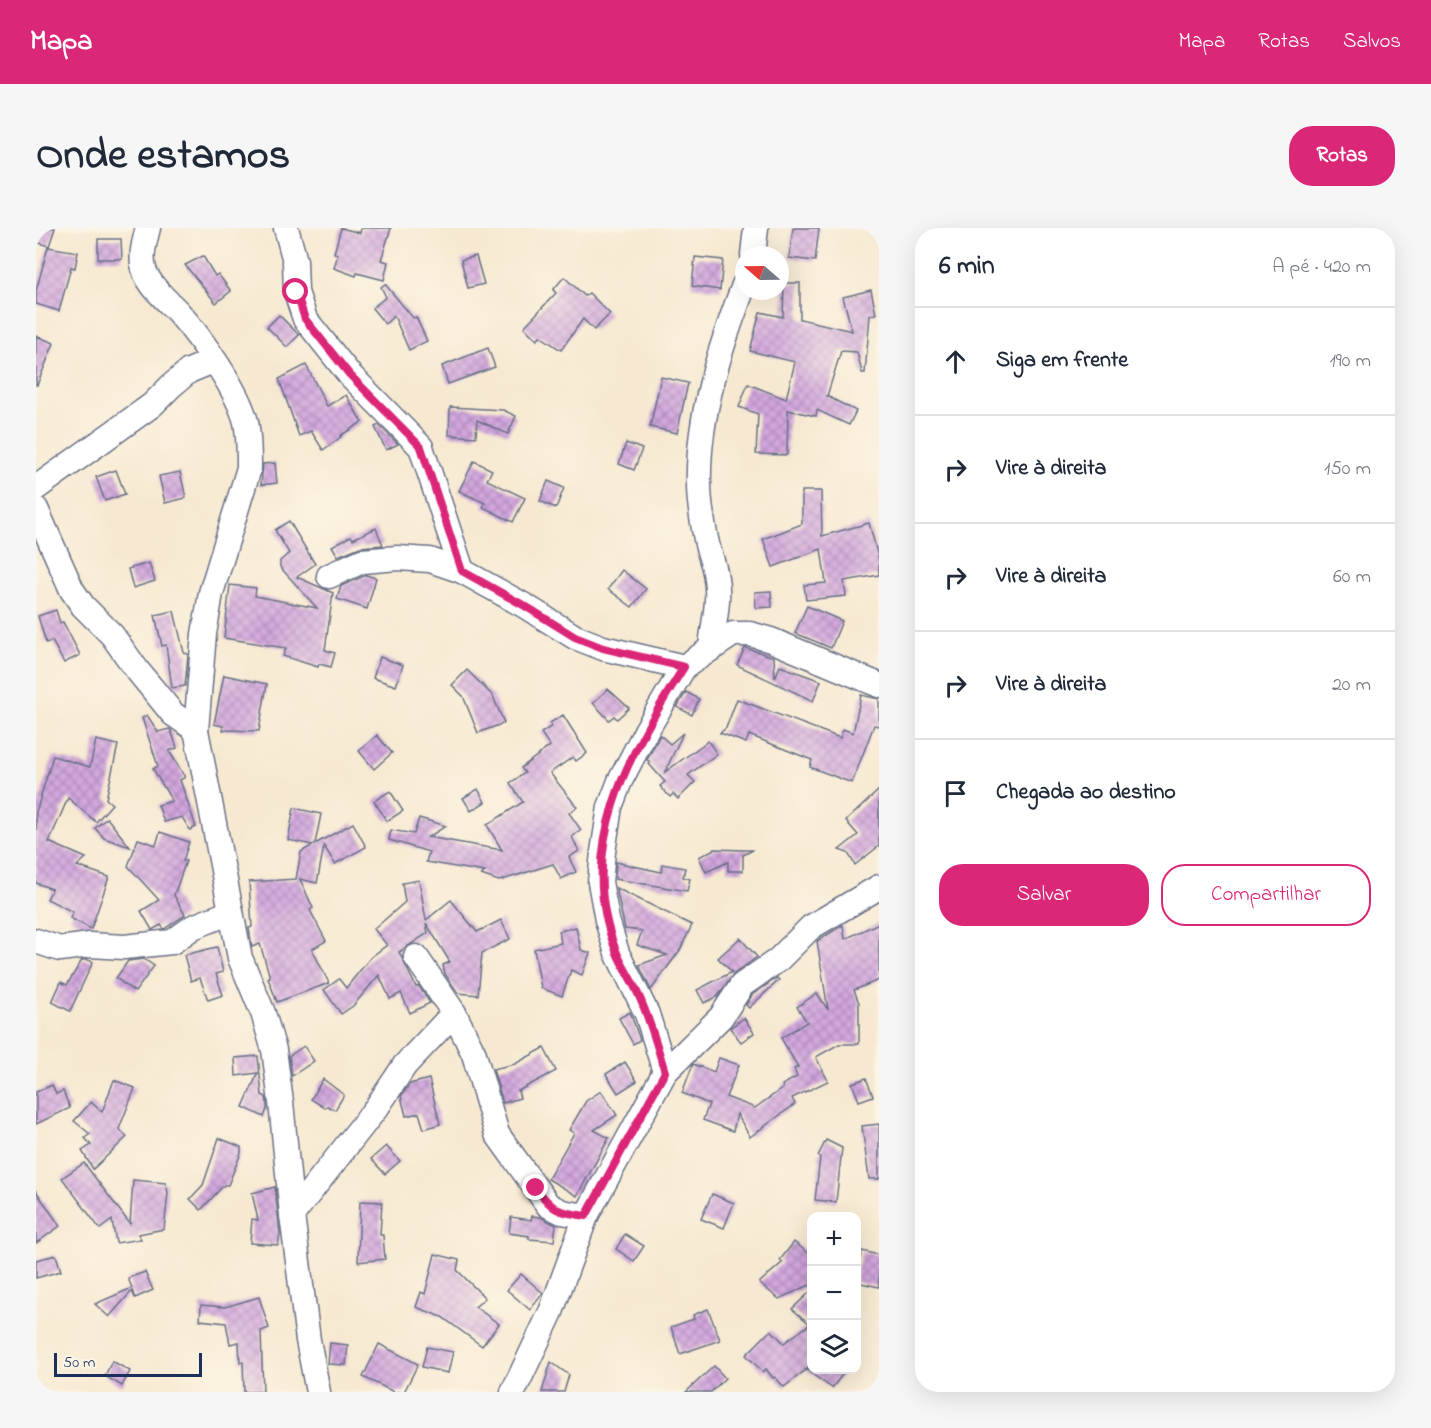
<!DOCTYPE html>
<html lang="pt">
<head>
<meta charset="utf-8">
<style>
  body { margin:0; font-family:"Indie Flower",sans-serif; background:#f6f6f7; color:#1f2937 }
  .controls { position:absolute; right:18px; bottom:18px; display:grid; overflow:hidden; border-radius:12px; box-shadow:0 6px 24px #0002 }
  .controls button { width:54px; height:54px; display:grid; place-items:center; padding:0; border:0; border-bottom:2px solid #e0e1e3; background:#fff; color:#1f2937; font:30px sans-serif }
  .compass { position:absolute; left:699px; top:18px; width:54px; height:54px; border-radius:50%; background:#fff; box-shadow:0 6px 24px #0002; rotate:290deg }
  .scale { position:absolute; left:18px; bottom:15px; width:148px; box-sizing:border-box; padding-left:6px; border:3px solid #1b2f5e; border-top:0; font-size:16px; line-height:21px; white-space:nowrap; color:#1b2f5e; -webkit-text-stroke:4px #fcf5e5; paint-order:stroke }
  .stop { position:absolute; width:18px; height:18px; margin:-14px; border:4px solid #db2777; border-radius:50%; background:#fff }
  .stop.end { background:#db2777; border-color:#fff; box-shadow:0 2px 6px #0008 }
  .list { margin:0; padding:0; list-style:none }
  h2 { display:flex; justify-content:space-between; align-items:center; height:78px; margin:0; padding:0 24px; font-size:26px }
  h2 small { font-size:20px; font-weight:400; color:#747a83 }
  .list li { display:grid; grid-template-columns:39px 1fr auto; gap:18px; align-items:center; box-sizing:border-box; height:108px; padding:0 24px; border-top:2px solid #e0e1e3 }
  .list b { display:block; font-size:22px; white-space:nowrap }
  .list em { font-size:20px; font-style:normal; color:#747a83 }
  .actions { display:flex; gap:12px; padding:18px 24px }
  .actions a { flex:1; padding:14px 0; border:2px solid #db2777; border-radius:24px; text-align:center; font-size:21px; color:#db2777 }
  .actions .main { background:#db2777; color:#fff }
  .icon { flex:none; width:33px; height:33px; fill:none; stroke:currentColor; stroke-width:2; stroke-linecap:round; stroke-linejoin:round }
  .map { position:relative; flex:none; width:843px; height:1164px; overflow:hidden; border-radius:24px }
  header { display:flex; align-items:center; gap:36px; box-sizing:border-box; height:84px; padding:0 30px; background:#db2777; color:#fff }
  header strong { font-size:28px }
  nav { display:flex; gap:33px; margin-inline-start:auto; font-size:21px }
  .intro { display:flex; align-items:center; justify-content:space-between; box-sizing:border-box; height:144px; padding:0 36px }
  h1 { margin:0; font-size:42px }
  .button { padding:15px 27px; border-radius:24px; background:#db2777; color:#fff; font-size:21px; font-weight:700 }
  main { display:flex; gap:36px; padding:0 36px }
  aside { flex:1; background:#fff; border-radius:24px; box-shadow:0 6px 24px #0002 }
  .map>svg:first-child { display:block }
  .building { fill:url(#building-cross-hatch) }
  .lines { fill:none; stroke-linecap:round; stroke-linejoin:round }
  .street-casing { stroke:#687086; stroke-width:27 }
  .street { stroke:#fff; stroke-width:24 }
  .route { stroke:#db2777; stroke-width:8 }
</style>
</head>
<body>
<header>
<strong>Mapa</strong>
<nav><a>Mapa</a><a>Rotas</a><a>Salvos</a></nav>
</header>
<div class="intro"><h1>Onde estamos</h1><a class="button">Rotas</a></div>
<main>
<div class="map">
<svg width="843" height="1164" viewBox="0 0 843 1164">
  <defs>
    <pattern id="building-cross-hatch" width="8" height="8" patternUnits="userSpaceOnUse" patternTransform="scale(1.5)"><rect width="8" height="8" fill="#d3a7de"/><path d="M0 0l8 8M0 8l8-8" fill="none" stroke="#aa88b7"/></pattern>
  </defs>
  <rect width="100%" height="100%" fill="#fcf5e5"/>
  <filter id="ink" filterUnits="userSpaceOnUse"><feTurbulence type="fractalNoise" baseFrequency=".0167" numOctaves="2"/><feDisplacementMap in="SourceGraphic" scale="12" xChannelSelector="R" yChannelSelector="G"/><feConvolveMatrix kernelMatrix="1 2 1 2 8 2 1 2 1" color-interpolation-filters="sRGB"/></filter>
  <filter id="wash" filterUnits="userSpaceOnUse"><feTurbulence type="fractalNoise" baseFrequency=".008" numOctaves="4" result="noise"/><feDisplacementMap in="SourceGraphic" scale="24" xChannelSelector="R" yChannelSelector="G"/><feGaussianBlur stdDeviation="1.35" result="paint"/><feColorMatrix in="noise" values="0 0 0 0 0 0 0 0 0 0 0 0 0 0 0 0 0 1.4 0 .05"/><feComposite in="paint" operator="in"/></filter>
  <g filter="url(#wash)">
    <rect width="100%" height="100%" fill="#f7e9d1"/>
    <g id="blocks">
      <g class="building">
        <polygon points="0,0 19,0 13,18 0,14"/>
        <polygon points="305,0 324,5 325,0 355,0 345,32 352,34 348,52 321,45 320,48 298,40 302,26 298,25"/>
        <polygon points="757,0 783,0 779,33 753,30"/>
        <polygon points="62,11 85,11 86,31 62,31"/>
        <polygon points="12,19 42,24 39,40 35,39 23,83 0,76 0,63"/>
        <polygon points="167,28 179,48 182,46 195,63 180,75 149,37"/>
        <polygon points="440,28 448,56 432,60 425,32"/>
        <polygon points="659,29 687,32 684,62 656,58"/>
        <polygon points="528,49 549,68 553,65 574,86 558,102 547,91 525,122 504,108 501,112 488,99 520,65 517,62"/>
        <polygon points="748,55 764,55 764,91 816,103 807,69 835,62 840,86 834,87 829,145 826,145 821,124 805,123 791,168 820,183 813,197 781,182 780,188 752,182 751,227 720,226 722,186 703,179 712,156 750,171 759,134 714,123 724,84 747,89"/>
        <polygon points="349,56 377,90 380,89 391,113 373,122 358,88 349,96 336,80 350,69 345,59"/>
        <polygon points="243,87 263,107 251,119 231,99"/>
        <polygon points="0,108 18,115 1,157 0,157"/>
        <polygon points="452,120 459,139 412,156 406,138"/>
        <polygon points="270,137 291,178 310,167 326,194 304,208 305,209 287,222 275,203 263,208 243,151"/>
        <polygon points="625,149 652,155 641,205 614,199"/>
        <polygon points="414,179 467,182 480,188 472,206 441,192 440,209 413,207"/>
        <polygon points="343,197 362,216 350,222 339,199"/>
        <polygon points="590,215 606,221 598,242 583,236"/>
        <polygon points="438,233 456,242 451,252 489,270 477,294 447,279 449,275 423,263"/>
        <polygon points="239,235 241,255 225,257 227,236"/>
        <polygon points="80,242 89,266 69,273 60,249"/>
        <polygon points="144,244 150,270 129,275 123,248"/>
        <polygon points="512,253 528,260 520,280 504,273"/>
        <polygon points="766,263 785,263 786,308 833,295 843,332 843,347 808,353 810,368 770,372 768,357 790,355 785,321 737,339 727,311 766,296"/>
        <polygon points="253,293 279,336 261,349 297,365 289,422 299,425 295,439 283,436 282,439 247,428 250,420 188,410 194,357 220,360 219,368 281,380 244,339 244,333 253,325 239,302"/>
        <polygon points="340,300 347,317 324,319 302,328 296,318 315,308 317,311"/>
        <polygon points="113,335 119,353 97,360 92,341"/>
        <polygon points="586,342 610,361 596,379 572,361"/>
        <polygon points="330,347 340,350 331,381 301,371 305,358"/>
        <polygon points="735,363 736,379 720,380 719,364"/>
        <polygon points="771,378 806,393 795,420 759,405"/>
        <polygon points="20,382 24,395 27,394 44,427 28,435 16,413 10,415 2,388"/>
        <polygon points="138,383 148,425 152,426 149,458 136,460 130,417 126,418 119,387"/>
        <polygon points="709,420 738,429 739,450 744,438 785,453 777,473 701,437"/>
        <polygon points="344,429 367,437 360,458 337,450"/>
        <polygon points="431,442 457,468 468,495 442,505 427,468 416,457"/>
        <polygon points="188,447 231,456 223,503 187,502 187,498 178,496"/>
        <polygon points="572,461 593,480 581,491 578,488 573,492 557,475"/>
        <polygon points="650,464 663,471 656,487 641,479"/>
        <polygon points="825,467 843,471 843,498 838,497 816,555 774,539 776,532 713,507 710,515 684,505 690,500 701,471 804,510 807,501 817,505"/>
        <polygon points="111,487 122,504 133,501 135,502 141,520 133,523 149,549 144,552 160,599 154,602 146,589 128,594 122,577 136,573 117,541 122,538 106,490"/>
        <polygon points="527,487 551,525 540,533 537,529 514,545 541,579 533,585 545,602 536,609 543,623 533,629 540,644 525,651 517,636 463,653 445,647 449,644 390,634 393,624 353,612 355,602 378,606 383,590 410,598 392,609 466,622 451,597 487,574 474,555 489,545 485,540 514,518 505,505 516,498 514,495"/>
        <polygon points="647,505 629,544 672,513 681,526 652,547 659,554 642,571 637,566 634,569 624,558 629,554 613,536 615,534 611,532 624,507 634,516"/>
        <polygon points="341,507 356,525 338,541 323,523"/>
        <polygon points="60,512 82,517 70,571 76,576 60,594 32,570 13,614 50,630 41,638 73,649 55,701 34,690 37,684 11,671 16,661 0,655 0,584 17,528 54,539"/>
        <polygon points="442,561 449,574 435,583 427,570"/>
        <polygon points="843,562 843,618 819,637 812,625 803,622 822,607 810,593"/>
        <polygon points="354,563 367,583 351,593 338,573"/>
        <polygon points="258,580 285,586 279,616 317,595 330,619 299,636 288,618 281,655 264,651 277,680 274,682 290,713 276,721 293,755 241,774 232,750 234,749 224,716 216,719 213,700 216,699 213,654 260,651 265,624 277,617 252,612"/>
        <polygon points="71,590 94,619 68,610 59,600"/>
        <polygon points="124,604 153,614 147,633 150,633 138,667 149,687 128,701 125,697 116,702 105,683 123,672 92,638 102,611 120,617"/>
        <polygon points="678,621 707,622 717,622 707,627 707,643 692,643 692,634 670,644 663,629"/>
        <polygon points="580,634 625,644 626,636 649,640 647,649 654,651 651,663 579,651"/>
        <polygon points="383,652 390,692 415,672 441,704 465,692 474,711 446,725 442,767 422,765 409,746 407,737 414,734 390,695 392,705 363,724 380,759 383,758 394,775 374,785 365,765 354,771 343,747 317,778 305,786 288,762 303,751 310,760 335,729 351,717 338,701 369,674 366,655"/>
        <polygon points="580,660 656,697 644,722 615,762 603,737 631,727 601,717 606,703 589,701"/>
        <polygon points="843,695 843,752 818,762 823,775 823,816 803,816 780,829 792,853 756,870 759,876 714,909 701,886 697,903 667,892 673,876 646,865 657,836 678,844 683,830 703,837 690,869 719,880 747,860 746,857 761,849 758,841 762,839 745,810 771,794 761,779 781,765 792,782 781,713 807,697 809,711"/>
        <polygon points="540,699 545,722 554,725 546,747 535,742 526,768 505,760 498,721 525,715 523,703"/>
        <polygon points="704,710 721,729 698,746 681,769 668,775 661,762 696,744 682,730"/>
        <polygon points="181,719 187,744 180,746 187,767 172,772 164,750 155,753 148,727"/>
        <polygon points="108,731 118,738 99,764 80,750 92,733"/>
        <polygon points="46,732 52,732 57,734 34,783 16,774 25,754 31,757"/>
        <polygon points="741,750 743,752 713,780 710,777 716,767"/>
        <polygon points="594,784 604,812 597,816 583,790"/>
        <polygon points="708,790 718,805 705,814 694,800"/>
        <polygon points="268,818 278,833 256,848 253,828"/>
        <polygon points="508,820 520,843 482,863 484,870 467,875 457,841 479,836"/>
        <polygon points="222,828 226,867 230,869 231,876 231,881 228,889 207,879 222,845 200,848 199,830"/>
        <polygon points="589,834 601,853 582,865 570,846"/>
        <polygon points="830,850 837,868 823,873 816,855"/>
        <polygon points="287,851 308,867 299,882 291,878 289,880 275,871"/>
        <polygon points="393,851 404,896 388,901 383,885 370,888 365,868 374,856"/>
        <polygon points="78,852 99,860 83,901 91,909 57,941 46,923 55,917 49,910 54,906 38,893 55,874 66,884"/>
        <polygon points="16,857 20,866 27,863 34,880 0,896 0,864"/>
        <polygon points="565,863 581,887 558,902 573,910 541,968 512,951 538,905 533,902 550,873"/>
        <polygon points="843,896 843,951 833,951 826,898"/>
        <polygon points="183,910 205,919 205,925 192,957 188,957 165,982 154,971 167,957"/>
        <polygon points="790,912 806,920 800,974 779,972 784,929 782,928"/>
        <polygon points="350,918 364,933 349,946 335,931"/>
        <polygon points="48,935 94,996 97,952 130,955 132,965 128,1001 102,1006 105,1011 80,1015 76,992 64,1001 26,950"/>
        <polygon points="239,959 244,1006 242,1017 214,1015 216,991 222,992 216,965"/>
        <polygon points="0,963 24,998 0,1015"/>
        <polygon points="676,966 698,975 688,1000 665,991"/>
        <polygon points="324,973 346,974 344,1007 347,1007 349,1031 322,1034"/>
        <polygon points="496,988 504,989 520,997 518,1013 493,1011 493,1008 473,1005 475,989 495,992"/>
        <polygon points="589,1006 608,1018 598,1033 580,1021"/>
        <polygon points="758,1014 776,1028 776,1056 743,1071 723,1055 747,1034 744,1032"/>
        <polygon points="826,1023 843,1027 843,1059 820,1054 820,1045"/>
        <polygon points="399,1026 423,1032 421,1042 449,1070 439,1079 463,1096 446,1118 406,1089 380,1079 385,1064 389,1066"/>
        <polygon points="20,1027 25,1043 0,1050 0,1032"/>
        <polygon points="109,1044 117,1062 99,1070 96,1063 73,1089 59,1076 96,1060 92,1050"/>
        <polygon points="485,1046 507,1065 494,1082 471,1062"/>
        <polygon points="776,1062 776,1137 748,1159 739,1149 737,1150 730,1141 727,1144 710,1127 735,1102 748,1115 774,1096 756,1081"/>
        <polygon points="223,1069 233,1100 225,1103 227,1164 208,1164 207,1134 204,1134 203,1114 194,1116 190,1095 164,1092 165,1077 189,1079"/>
        <polygon points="672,1081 684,1112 644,1126 635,1099 658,1091 657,1087"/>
        <polygon points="294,1115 312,1117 310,1137 292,1136"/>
        <polygon points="343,1116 382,1136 368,1164 358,1164 327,1149"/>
        <polygon points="391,1119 417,1124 412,1145 386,1139"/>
        <polygon points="76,1133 94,1143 86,1158 69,1148"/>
        <polygon points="515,1134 533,1147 528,1164 506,1164"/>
        <polygon points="678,1138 689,1150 675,1164 650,1164"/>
        <polygon points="770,1142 810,1142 796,1160"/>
      </g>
    </g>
  </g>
  <g filter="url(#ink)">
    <use href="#blocks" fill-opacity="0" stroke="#687086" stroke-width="1.5"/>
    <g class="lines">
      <defs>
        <g id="street">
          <path d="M112,0C109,12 105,24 107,36C109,55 130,71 142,84C164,109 202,162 210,194C213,209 213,224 213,240L175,365L168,406L160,502L204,730L227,785L238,822L245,874L256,987L272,1112L282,1164"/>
          <polyline points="250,0 259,33 260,64 269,91 313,146 385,219 426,343"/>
          <polyline points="717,27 720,0"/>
          <polyline points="0,260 116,177 135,158 153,143 177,133"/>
          <polyline points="0,281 36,362 47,378 76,407 101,442 137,486 160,502"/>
          <polyline points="293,348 326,333 361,330 394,332 426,343 489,378 539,409 567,420 648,439"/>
          <path d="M675,419C677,398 684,373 680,351C679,339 674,328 671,316C667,297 663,277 663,257C661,189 684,120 708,57"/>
          <polyline points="0,713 24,721 54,717 88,719 136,714 157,699 195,684"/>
          <polyline points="380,729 418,785 438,826 461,906 512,977 526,984 550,988"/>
          <polyline points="629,844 611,786 581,725 571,692 564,654 567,624 574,579 584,553 610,503 648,439 697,406 714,406 735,412 843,457"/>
          <polyline points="256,987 341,879 369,837 418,785"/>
          <polyline points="477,1164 515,1084 550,988 629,844 685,789 706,757 742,732 775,699 843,659"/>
        </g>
      </defs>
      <use href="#street" class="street-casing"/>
      <use href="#street" class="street"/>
    </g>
  </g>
  <g class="lines" filter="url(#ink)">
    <path class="route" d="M260,64L269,91L313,146L385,219L426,343L489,378L539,409L567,420L648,439C592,527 538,620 581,725C587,739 596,752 602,766C614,791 621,818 629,844L550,988C522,984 517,983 500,960"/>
  </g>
</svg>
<div class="controls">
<button>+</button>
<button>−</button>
<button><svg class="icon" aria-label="layers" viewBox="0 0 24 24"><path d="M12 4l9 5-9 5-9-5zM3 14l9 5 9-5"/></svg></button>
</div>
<svg class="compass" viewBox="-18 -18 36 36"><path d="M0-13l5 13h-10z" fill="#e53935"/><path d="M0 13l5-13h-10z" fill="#747a83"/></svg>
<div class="scale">50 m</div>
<div class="stop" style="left:260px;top:64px"></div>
<div class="stop end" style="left:500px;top:960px"></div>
</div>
<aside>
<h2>6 min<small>A pé · 420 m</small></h2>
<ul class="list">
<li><svg class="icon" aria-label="ahead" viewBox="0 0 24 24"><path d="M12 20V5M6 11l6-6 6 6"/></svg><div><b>Siga em frente</b></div><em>190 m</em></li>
<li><svg class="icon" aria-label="right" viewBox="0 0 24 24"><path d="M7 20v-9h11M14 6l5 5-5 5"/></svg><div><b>Vire à direita</b></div><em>150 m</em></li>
<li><svg class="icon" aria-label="right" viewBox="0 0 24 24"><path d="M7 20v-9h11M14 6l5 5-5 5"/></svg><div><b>Vire à direita</b></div><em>60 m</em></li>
<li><svg class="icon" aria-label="right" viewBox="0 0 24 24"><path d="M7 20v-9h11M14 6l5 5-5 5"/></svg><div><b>Vire à direita</b></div><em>20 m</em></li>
<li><svg class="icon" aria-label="arrive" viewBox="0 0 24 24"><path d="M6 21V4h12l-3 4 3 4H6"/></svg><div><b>Chegada ao destino</b></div></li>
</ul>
<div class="actions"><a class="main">Salvar</a><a>Compartilhar</a></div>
</aside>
</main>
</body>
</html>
